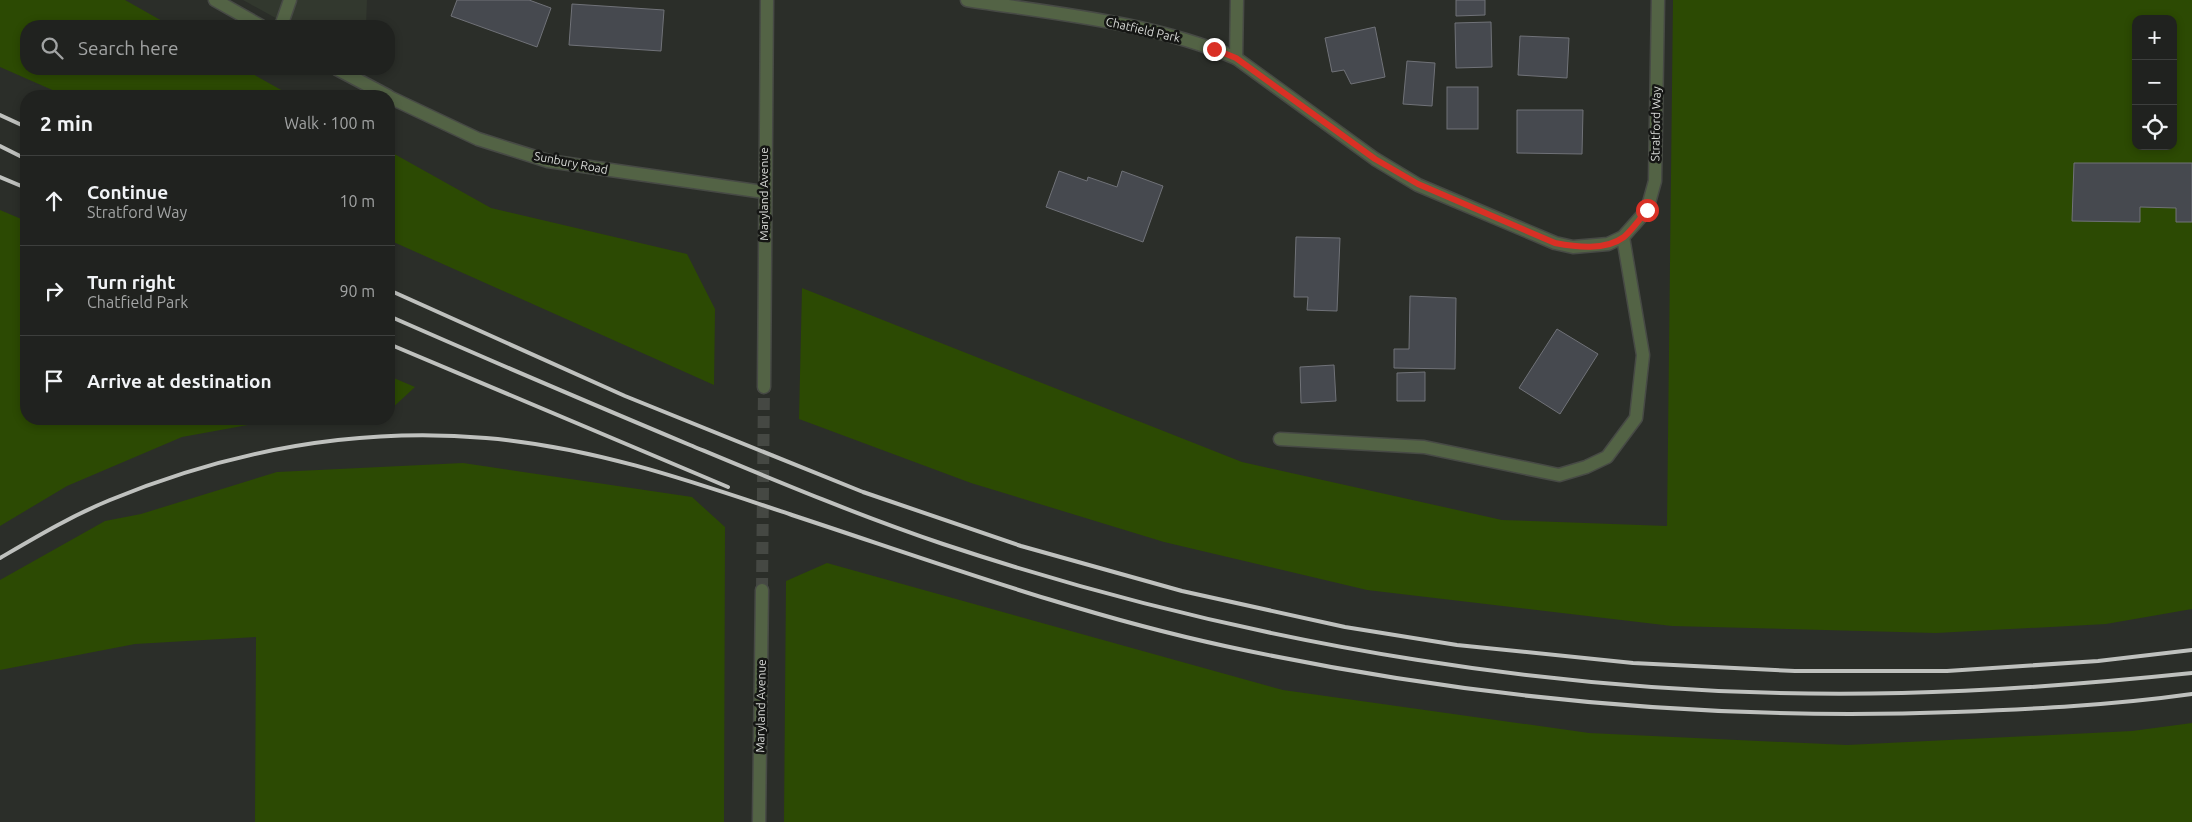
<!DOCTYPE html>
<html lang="en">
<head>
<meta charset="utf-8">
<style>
  body { margin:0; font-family:Ubuntu,sans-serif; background:#2d2f2c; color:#f1f3f6 }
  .controls { position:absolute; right:15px; top:15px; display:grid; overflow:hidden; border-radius:10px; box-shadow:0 2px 8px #0003 }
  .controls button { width:45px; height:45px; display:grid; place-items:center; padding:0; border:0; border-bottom:1px solid #3d3f3d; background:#20221f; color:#f1f3f6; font:25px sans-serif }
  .stop { position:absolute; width:15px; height:15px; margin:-11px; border:4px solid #d93025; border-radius:50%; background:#fff }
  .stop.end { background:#d93025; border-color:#fff; box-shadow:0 1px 5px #0008 }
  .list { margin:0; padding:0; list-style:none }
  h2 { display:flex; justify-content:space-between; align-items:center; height:65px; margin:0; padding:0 20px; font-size:21px }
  h2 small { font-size:16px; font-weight:400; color:#a2a4a4 }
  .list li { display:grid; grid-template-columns:32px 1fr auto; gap:15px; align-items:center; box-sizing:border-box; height:90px; padding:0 20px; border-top:1px solid #3d3f3d }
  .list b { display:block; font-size:19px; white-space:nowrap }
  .list p { margin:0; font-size:16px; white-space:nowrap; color:#a2a4a4 }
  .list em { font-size:16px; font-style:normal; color:#a2a4a4 }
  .icon { flex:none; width:28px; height:28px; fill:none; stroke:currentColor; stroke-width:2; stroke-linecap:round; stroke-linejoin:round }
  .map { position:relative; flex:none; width:2192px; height:822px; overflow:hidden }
  .search { position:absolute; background:#20221f; box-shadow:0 2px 8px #0003; left:20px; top:20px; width:375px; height:55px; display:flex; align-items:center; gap:12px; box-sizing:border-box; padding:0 18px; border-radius:20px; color:#a2a4a4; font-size:19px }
  .panel { position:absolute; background:#20221f; box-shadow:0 2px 8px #0003; left:20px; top:90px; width:375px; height:335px; border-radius:20px }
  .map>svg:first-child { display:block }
  .built { fill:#32382e }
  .green { fill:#2c4a03; fill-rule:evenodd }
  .building { fill:#46494f; stroke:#707278 }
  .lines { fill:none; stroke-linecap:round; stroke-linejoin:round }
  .minor-tunnel { stroke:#454843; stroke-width:12; stroke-dasharray:12 6; stroke-linecap:butt }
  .service-casing { stroke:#474a45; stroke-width:15 }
  .minor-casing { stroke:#474a45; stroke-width:15 }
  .service { stroke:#536345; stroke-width:12 }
  .minor { stroke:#536345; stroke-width:12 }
  .rail { stroke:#bfc1be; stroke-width:4 }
  .route { stroke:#d93025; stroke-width:6 }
  .labels { text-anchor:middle; stroke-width:5; stroke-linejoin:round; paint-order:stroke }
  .street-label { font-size:12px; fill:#d9dbd8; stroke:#151614 }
</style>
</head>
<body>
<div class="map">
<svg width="2192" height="822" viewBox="0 0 2192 822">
  <rect width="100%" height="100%" fill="#2b2e29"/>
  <polygon class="built" points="243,0 367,0 366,26 290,26"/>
  <g class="green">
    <polygon points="0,0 125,0 171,26 26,26 26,69 244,69 292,96 66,96 0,67"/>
    <path d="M1673,0H2192V609L2106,624L1936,633L1672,626L1367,590L1164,542L971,483L799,419L802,288L1242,462L1502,520L1667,526ZM2136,19H2173V146H2136Z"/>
    <polygon points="389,151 491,208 687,254 715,309 714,385 389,240"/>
    <polygon points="0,210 26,221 26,419 281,419 182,437 67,486 0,526"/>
    <polygon points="389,376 415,387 389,411"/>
    <polygon points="463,463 692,497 725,527 724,822 255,822 256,637 135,644 0,670 0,580 105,521 141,514 277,472"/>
    <polygon points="827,563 1283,690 1589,733 1847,745 2132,731 2192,723 2192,822 784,822 786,581"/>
  </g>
  <g class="building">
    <polygon points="457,0 529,0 551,8 537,47 451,16"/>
    <polygon points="1456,0 1485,0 1485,15 1456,16"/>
    <polygon points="572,4 664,10 661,51 569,45"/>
    <polygon points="1491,22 1492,67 1456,68 1455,23"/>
    <polygon points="1375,27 1385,77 1351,84 1344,70 1332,72 1325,38"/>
    <polygon points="1520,36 1569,38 1567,78 1518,75"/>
    <polygon points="1407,61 1435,63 1432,106 1403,104"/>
    <rect x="1447" y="87" width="31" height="42"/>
    <polygon points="1517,110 1583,110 1582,154 1517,153"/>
    <polygon points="2074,163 2192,163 2192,222 2176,222 2176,208 2140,207 2140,222 2072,221"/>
    <polygon points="1059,171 1087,181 1088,177 1117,187 1122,171 1163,186 1143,242 1046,207"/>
    <polygon points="1296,237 1340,238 1337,311 1307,310 1308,297 1294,297"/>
    <polygon points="1410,296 1456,298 1455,369 1394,368 1394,349 1409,349"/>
    <polygon points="1557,329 1598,354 1560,414 1519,388"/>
    <polygon points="1334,365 1336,401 1301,403 1300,367"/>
    <polygon points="1425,372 1425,401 1397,401 1397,373"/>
  </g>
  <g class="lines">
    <polyline class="minor-tunnel" points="762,590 764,387"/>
    <defs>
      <g id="service">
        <polyline points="281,26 290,0"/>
        <polyline points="1280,439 1424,447 1559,475 1586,467 1607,457 1636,418 1643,355 1623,237"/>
      </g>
      <g id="minor">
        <polyline points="215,0 261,26"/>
        <path d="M967,0C1058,14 1151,22 1236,58L1375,159L1418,185L1555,243L1573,247L1608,244L1623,237L1647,210L1655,181L1658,0"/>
        <polyline points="1236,58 1237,0"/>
        <polyline points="337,69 388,96"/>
        <polyline points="389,97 478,139 548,161 764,192"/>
        <polyline points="764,387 767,0"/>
        <polyline points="759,822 762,590"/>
      </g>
    </defs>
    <use href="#service" class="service-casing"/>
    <use href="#minor" class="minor-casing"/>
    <use href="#service" class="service"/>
    <use href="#minor" class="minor"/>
    <g class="rail">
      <polyline points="0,115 26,127"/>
      <polyline points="0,146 26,159"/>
      <polyline points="0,177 26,188"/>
      <polyline points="389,290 625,396 863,492 1021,546 1182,591 1345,627 1457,645 1633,663 1795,671 1947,671 2098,661 2192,650"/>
      <path d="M389,316C489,360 590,403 690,445C774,480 857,515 943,544C1250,646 1579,701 1902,693C1999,691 2095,683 2192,673"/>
      <polyline points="389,344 728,487"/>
      <path d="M0,558C36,537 71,516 110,500C229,451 357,427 486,438C593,447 691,481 792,515C935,562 1077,614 1225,646C1465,698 1710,721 1955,712C2034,709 2114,705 2192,694"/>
    </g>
  </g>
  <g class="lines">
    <path class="route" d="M1214,49L1236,58L1375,159L1418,184L1555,243C1576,247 1605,251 1624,237C1632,230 1640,219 1647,210"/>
  </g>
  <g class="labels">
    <g class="street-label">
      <text transform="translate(1143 30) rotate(13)" y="4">Chatfield Park</text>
      <text transform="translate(1656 124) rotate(-89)" y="4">Stratford Way</text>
      <text transform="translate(571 163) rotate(11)" y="4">Sunbury Road</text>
      <text transform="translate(764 194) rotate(-90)" y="4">Maryland Avenue</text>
      <text transform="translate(761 706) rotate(-89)" y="4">Maryland Avenue</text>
    </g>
  </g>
</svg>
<div class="controls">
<button>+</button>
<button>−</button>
<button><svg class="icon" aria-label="locate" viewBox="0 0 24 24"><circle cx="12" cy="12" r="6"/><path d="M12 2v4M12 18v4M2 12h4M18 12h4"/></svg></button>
</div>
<div class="stop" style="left:1647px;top:210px"></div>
<div class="stop end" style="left:1214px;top:49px"></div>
<div class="search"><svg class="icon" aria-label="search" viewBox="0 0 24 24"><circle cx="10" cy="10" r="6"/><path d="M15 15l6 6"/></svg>Search here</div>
<section class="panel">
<h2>2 min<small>Walk · 100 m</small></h2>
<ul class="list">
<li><svg class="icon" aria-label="ahead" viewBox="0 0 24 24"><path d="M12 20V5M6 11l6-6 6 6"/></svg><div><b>Continue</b><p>Stratford Way</p></div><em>10 m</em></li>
<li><svg class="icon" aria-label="right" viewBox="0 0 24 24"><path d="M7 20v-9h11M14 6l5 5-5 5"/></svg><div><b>Turn right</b><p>Chatfield Park</p></div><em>90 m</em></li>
<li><svg class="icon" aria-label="arrive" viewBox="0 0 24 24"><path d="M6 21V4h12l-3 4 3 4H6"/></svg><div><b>Arrive at destination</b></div></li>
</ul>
</section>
</div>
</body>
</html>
